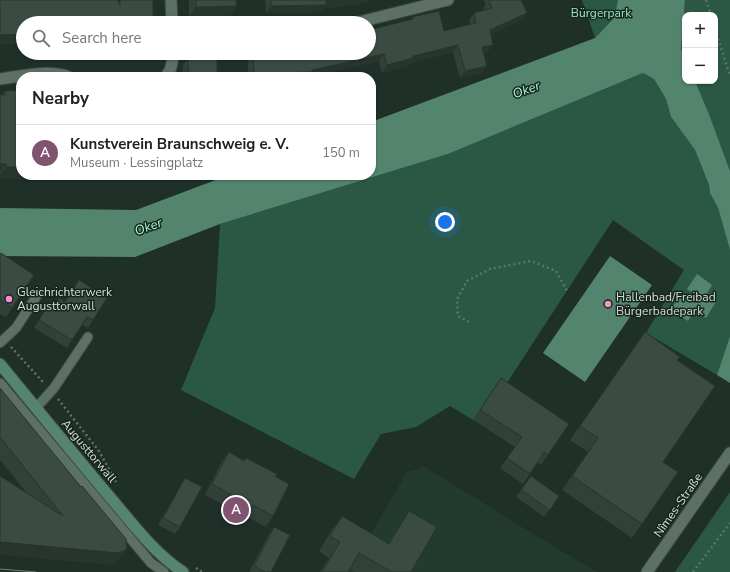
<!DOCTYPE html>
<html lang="en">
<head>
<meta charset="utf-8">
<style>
  body { margin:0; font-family:"Nunito Sans",sans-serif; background:#f2f2f2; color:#202124 }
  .controls { position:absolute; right:12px; top:12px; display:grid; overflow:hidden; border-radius:8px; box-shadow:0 1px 3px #0004 }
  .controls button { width:36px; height:36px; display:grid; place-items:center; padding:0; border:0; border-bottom:1px solid #e0e0e0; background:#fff; color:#202124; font:20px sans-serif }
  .you { position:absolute; left:445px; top:222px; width:14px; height:14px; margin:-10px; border:3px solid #fff; border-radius:50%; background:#1a73e8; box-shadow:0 0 0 6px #1a73e833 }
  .badge { display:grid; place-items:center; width:26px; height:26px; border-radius:50%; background:#805371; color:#fff; font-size:13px; font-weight:700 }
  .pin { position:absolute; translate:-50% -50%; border:2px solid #fff; box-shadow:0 1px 4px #0006 }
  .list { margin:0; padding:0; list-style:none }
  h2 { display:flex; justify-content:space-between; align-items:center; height:52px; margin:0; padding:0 16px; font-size:17px }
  h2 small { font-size:13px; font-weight:400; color:#757577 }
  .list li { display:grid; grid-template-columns:26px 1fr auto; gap:12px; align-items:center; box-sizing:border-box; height:56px; padding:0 16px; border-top:1px solid #e0e0e0 }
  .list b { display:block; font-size:15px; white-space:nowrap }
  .list p { margin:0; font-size:13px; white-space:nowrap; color:#757577 }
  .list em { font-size:13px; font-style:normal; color:#757577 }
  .icon { flex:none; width:22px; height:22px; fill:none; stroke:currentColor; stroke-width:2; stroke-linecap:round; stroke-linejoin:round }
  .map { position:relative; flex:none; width:730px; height:572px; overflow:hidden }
  .search { position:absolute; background:#fff; box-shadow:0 1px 3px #0004; left:16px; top:16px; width:360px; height:44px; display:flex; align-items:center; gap:10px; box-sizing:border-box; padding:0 14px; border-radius:22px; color:#757577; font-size:15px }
  .panel { position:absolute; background:#fff; box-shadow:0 1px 3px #0004; left:16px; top:72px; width:360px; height:108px; border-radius:16px }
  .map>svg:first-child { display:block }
  .built { fill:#233b2f }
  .green { fill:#2b5844 }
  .water { fill:#53846d }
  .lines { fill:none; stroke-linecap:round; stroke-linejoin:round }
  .service-casing { stroke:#3d4b44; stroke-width:11 }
  .minor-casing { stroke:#3d4b44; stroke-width:13 }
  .secondary-casing { stroke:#3d4b44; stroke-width:13 }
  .path { stroke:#62716a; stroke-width:2.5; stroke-dasharray:2 3; stroke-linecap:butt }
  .service { stroke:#5d7066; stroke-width:9 }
  .minor { stroke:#5d7066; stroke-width:11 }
  .secondary { stroke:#55846f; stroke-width:11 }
  .tram { stroke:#717f79; stroke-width:1 }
  .wall { fill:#314039 }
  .shaded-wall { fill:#28342e }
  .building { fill:#394b42; stroke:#28342e }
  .poi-dot { fill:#f690cf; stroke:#16261e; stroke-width:1.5 }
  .labels { text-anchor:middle; stroke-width:3; stroke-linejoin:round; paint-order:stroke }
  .park-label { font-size:12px; fill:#99e8c2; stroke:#16261e }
  .poi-label { font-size:12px; fill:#d3ddd8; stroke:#16261e; text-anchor:start }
  .street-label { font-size:12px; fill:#d3ddd8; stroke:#16261e }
  .water-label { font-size:13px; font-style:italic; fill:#a9f9d3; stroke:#16261e }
</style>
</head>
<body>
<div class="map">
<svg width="730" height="572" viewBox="0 0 730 572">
  <rect width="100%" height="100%" fill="#1f3028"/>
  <polygon class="built" points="425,467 535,535 597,572 348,572 407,472"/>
  <g class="green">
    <polygon points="582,0 618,0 614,18 595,38"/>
    <polygon points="685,0 730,0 730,171 709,114 695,81 715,81 715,15 685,15 685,59 681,49"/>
    <polygon points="643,73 654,79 666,99 671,117 695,150 709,185 710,193 718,208 730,250 730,336 717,375 646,333 684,270 613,220 501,392 494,388 473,420 450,406 416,427 381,434 354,479 181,390 215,308 220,224 448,154"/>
    <polygon points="730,492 730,572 675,572"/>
  </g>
  <g class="water">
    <polygon points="618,0 685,0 681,49 685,59 685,81 695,81 709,114 730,171 730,250 718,208 710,193 709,185 695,150 671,117 666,99 654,79 643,73 448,154 220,224 135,257 0,256 0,208 136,210 229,175 371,175 371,122 595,38 614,18"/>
    <polygon points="610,256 652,285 585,382 543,353"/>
    <polygon points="697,274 712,285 706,295 716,302 706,318 695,310 688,321 670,310 682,293 694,301 697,296 687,289"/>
    <polygon points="730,336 730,383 717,375"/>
  </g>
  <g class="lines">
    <defs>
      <g id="service">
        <polyline points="0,343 16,328 38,294"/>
        <polyline points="0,383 151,563 164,572"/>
        <polyline points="36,408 54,388 88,337"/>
      </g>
      <g id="minor">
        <polyline points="171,0 172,23"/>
        <polyline points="355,23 448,0"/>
        <path d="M165,77C172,71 172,62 173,53"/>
        <path d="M0,79C22,76 48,69 69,77"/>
        <polyline points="647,572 730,453"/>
      </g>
      <path id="secondary" d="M0,364C36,408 72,452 109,496C132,523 153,552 183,572"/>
    </defs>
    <use href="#service" class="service-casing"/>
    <use href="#minor" class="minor-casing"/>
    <use href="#secondary" class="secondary-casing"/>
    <g class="path">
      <polyline points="706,0 711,15"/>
      <polyline points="715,29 730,76"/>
      <polyline points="469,322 458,316 457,299 467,281 490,269 531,261 556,271 567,291"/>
      <polyline points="11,347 43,382"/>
      <polyline points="58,399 99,451 116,482"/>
      <polyline points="196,568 202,572"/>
      <polyline points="693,572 730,523"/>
    </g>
    <use href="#service" class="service"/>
    <use href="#minor" class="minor"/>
    <use href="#secondary" class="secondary"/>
    <polyline class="tram" points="0,569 36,572"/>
  </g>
  <g class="wall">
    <polygon points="189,0 236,0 229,17 189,17"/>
    <polygon points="265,0 372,0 362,3 361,4 324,8 321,12 266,13"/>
    <polygon points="484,0 521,0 527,13 522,20 491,34 488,52 483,53 487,66 481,73 460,78 453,52 411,63 408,66 382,73 379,61 309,77 248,77 248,53 369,53 411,20 412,17 444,31 470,24 469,20 474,13 484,10 483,8 486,5 484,1"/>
    <polygon points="188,58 217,77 183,77 183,65"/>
    <polygon points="5,91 21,175 36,175 34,178 0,179 0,95 2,95"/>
    <polygon points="0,255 34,275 6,317 0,314"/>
    <polygon points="79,280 93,320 88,328 82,324 67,348 34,328 47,307 51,310 59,298 65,302"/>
    <polygon points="645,332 677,360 663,462 678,472 632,538 562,490 588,452 570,440"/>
    <polygon points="501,378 569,424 541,465 537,463 523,484 500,468 515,447 473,420"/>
    <polygon points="0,388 126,550 117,562 110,565 26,492 0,460"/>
    <polygon points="229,452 244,460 246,458 275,476 273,516 266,527 246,516 244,520 223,509 224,505 205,495 221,463"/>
    <polygon points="531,476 559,496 544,517 516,497"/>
    <polygon points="185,478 180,527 175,534 158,525 180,486"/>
    <polygon points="409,511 411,572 355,572 350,569 348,572 320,572 329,558 319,551 331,531 342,516 388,544 399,526"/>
    <polygon points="274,527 271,572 249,572 269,534"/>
  </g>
  <g class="shaded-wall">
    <polygon points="334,0 372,0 362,3 361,4 324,8 321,12 266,13 271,6"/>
    <polygon points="237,6 229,17 189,17 196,7"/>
    <polygon points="527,13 522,20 485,37 490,30"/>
    <polygon points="23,34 23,44 0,44 0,35"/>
    <polygon points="458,45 453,52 411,63 408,66 382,73 387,65 413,56"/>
    <polygon points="493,45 488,52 477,55 482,47"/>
    <polygon points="105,53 127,53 104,54"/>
    <polygon points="384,54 379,61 309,77 279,77 283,73 312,70"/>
    <polygon points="487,66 481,73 460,78 465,71"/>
    <polygon points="0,164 6,164 0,172"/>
    <polygon points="6,167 21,167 21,175 36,175 34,178 0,179 0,175"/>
    <polygon points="84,175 143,175 84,176"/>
    <polygon points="0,542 126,550 117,562 110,565 0,555"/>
  </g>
  <g class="building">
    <polygon points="0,0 118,0 120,5 120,0 153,0 153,23 23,23 23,34 0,35"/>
    <polygon points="196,0 236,0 237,6 196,7"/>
    <polygon points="271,0 334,0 326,1 326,5 271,6"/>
    <polygon points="491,0 521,0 527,13 490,30 493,45 482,47 487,66 465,71 458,45 413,56 413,58 387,65 384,54 312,70 312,72 283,73 283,77 254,77 253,53 369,53 369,30 413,19 412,17 439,11 444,31 476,23 474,13 492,8 489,1"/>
    <polygon points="217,57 217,77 189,77 188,58"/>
    <polygon points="21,90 21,167 6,167 6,164 0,164 0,95 5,95 5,91"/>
    <polygon points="1,253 34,275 12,308 0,300 0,255"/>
    <polygon points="79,280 107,298 93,320 87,317 72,340 39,320 47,307 51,310 59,298 65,302"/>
    <polygon points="645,332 680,357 677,360 715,386 663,462 678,472 642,524 572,476 598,438 580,426"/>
    <polygon points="501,378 569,424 548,455 544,452 530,474 507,458 522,437 480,410"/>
    <polygon points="0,388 81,487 82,486 126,539 127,547 126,550 118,553 0,542 0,476 63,516 0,437"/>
    <polygon points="229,452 244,461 246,458 277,474 275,476 289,484 273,516 253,505 251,509 230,498 232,495 212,484"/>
    <polygon points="531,476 559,496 550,510 521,490"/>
    <polygon points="185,478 202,487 180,527 163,518"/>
    <polygon points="409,511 437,527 411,572 392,572 359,553 348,572 322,572 340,542 330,536 342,516 389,544"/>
    <polygon points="274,527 290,535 271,572 265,572 254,566"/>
  </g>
  <g class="poi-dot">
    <circle cx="9" cy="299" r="4"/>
    <circle cx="608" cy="304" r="4"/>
  </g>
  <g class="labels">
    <g class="park-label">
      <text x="601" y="17">Bürgerpark</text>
    </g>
    <g class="poi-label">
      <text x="17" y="296">Gleichrichterwerk<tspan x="17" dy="14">Augusttorwall</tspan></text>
      <text x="616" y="301">Hallenbad/Freibad<tspan x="616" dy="14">Bürgerbadepark</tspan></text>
    </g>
    <g class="street-label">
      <text transform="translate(89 451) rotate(50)" y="4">Augusttorwall</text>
      <text transform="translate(678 505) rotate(-55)" y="4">Nîmes-Straße</text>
    </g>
    <g class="water-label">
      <text transform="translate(526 89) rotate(-20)" y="5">Oker</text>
      <text transform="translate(148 226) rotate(-20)" y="5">Oker</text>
    </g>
  </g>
</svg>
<div class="controls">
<button>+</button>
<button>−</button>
</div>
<div class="you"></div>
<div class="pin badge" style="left:236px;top:510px">A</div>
<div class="search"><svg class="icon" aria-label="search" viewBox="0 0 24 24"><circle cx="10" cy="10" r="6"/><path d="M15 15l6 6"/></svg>Search here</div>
<section class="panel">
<h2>Nearby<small></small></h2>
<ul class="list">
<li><span class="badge">A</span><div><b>Kunstverein Braunschweig e. V.</b><p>Museum · Lessingplatz</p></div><em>150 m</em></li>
</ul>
</section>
</div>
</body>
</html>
